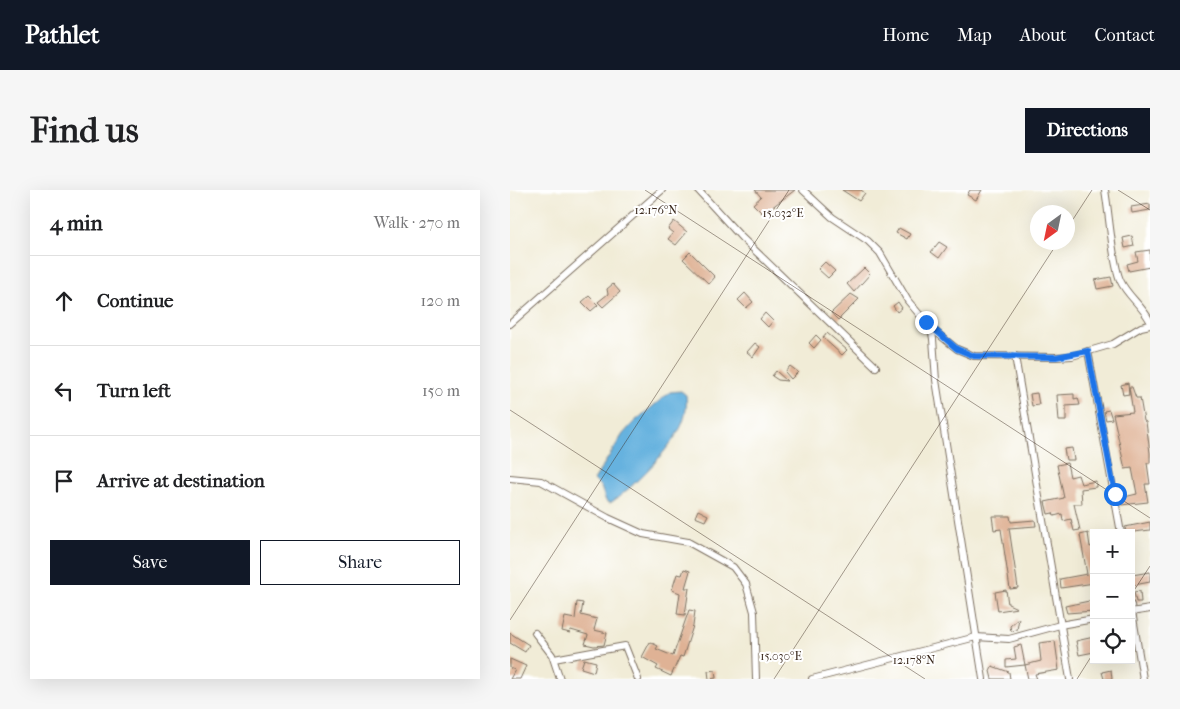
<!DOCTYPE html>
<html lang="en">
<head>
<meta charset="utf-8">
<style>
  body { margin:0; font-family:"IM FELL French Canon",serif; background:#f6f6f6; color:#202124 }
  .controls { position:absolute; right:15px; bottom:15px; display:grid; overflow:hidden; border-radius:0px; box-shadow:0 5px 20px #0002 }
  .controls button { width:45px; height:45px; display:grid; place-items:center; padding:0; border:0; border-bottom:1px solid #e0e0e0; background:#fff; color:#202124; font:25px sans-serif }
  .compass { position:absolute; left:520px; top:15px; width:45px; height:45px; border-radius:50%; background:#fff; box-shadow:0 5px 20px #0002; rotate:213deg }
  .stop { position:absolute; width:15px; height:15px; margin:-11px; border:4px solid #1a73e8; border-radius:50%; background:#fff }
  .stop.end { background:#1a73e8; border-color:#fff; box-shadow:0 1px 5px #0008 }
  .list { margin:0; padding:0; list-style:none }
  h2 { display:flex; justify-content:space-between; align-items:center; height:65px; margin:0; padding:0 20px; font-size:21px }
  h2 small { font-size:16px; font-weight:400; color:#757577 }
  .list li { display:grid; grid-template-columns:32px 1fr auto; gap:15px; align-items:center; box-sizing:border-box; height:90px; padding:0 20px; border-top:1px solid #e0e0e0 }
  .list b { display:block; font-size:19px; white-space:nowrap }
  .list em { font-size:16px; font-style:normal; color:#757577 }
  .actions { display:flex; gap:10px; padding:15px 20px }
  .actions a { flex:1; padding:11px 0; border:1px solid #111827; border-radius:0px; text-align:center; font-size:18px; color:#111827 }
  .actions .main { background:#111827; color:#fff }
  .icon { flex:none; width:28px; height:28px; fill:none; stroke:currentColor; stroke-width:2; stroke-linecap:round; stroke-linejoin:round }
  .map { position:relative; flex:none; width:640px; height:489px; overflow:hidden; border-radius:0px }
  header { display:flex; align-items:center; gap:30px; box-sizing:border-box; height:70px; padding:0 25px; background:#111827; color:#fff }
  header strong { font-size:24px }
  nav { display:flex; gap:28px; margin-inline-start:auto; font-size:18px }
  .intro { display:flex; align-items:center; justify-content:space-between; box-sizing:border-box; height:120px; padding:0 30px }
  h1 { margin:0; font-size:35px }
  .button { padding:12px 22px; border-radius:0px; background:#111827; color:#fff; font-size:18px; font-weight:700 }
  main { display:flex; gap:30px; padding:0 30px }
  aside { flex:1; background:#fff; border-radius:0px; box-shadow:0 5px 20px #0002 }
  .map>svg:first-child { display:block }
  .water { fill:#66b2df; stroke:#506e7e }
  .building { fill:#dfb295 }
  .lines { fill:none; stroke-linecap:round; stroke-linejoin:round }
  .street-casing { stroke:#7b6e5f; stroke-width:8 }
  .street { stroke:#fff; stroke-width:6 }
  .route { stroke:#1a73e8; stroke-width:6 }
  .ticks { fill:none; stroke:#3b2a1e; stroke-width:1; stroke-opacity:0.45 }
  .ticks-label { font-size:12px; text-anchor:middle; fill:#3b2a1e; stroke:#fff; stroke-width:4; stroke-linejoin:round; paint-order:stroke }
</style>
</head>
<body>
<header>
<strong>Pathlet</strong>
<nav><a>Home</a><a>Map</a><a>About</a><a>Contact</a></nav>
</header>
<div class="intro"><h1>Find us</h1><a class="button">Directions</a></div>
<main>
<aside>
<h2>4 min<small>Walk · 270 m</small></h2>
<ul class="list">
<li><svg class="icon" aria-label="ahead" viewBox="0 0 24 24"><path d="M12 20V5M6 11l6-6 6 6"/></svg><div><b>Continue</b></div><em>120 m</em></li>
<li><svg class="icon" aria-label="left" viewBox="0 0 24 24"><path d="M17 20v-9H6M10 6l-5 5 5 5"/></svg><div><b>Turn left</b></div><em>150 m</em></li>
<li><svg class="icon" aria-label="arrive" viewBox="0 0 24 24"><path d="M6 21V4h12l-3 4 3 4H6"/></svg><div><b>Arrive at destination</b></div></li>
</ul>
<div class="actions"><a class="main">Save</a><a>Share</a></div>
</aside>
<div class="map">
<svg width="640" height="489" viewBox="0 0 640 489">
  <rect width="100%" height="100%" fill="#fff"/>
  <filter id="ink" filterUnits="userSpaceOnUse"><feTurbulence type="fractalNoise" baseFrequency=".02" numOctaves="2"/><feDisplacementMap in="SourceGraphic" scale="10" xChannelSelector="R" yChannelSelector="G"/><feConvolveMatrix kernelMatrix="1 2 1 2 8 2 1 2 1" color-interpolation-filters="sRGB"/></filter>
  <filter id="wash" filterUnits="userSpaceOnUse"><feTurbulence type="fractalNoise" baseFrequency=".0096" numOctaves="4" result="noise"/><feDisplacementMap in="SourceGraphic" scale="20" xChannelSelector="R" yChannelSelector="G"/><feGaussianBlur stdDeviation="1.12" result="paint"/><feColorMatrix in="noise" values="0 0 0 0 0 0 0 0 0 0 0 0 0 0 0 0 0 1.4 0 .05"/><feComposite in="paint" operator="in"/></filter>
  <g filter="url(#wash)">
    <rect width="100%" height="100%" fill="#f1ecd7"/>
    <path class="water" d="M171,201L176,205C177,215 176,223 173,232C164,256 121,300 100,313L96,311L91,297L84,290L113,244L124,232L160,202Z"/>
    <g id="blocks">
      <g class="building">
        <polygon points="245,0 285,0 253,24 243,14 251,7"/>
        <polygon points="332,0 351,0 355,3 349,11"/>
        <polygon points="460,0 472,0 466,10 457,5"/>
        <polygon points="640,14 640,20 622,23 621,17"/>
        <polygon points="164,31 177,42 166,55 158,49 163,43 158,39"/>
        <polygon points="389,38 400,44 397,49 386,43"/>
        <polygon points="622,46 624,56 615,58 613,48"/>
        <polygon points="429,52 437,57 429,68 421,62"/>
        <polygon points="640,60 640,77 619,81 617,74 628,71 626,62"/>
        <polygon points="180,62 205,87 199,94 173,69"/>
        <polygon points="315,72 325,81 318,88 308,79"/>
        <polygon points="354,78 360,84 344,102 337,94"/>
        <polygon points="601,87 603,96 587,99 585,90"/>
        <polygon points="103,94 110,102 93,117 88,112 98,104 97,99"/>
        <polygon points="235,103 243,112 236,118 228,110"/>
        <polygon points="341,104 349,109 328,130 321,123"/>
        <polygon points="79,106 88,115 81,121 72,112"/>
        <polygon points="388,112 392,118 387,122 383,116"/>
        <polygon points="255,123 263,131 258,137 250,129"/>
        <polygon points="317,143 337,160 332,165 313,148"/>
        <polygon points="306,145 311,150 304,158 299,153"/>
        <polygon points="245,153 250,157 243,167 237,162"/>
        <polygon points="280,176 288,182 281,189 275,182"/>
        <polygon points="266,181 277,191 268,190 262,186"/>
        <polygon points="618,193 619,204 613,205 611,195"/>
        <polygon points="619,197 622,197 626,208 630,208 634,231 636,232 640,263 640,273 637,273 640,294 635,294 638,312 611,315 610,308 627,304 622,278 615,279 603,224 623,222"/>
        <polygon points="527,203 529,215 522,216 520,204"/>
        <polygon points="564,204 564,209 568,208 570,215 556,216 556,231 549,231 547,205"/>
        <polygon points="599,220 602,229 596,230 594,221"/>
        <polygon points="562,258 564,270 556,270 554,259"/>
        <polygon points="557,273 560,287 568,285 571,294 586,291 586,297 571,299 572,314 564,314 570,340 564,341 561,329 553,331 552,324 544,326 543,323 538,324 535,312 554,308 547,275"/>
        <polygon points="188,320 198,325 195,331 185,327"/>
        <polygon points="482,326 500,326 501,332 525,330 526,336 499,338 508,398 500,399 491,339 484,340"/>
        <polygon points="640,332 640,340 616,343 615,337"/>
        <polygon points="578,343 580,357 583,356 584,361 584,393 551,398 550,389 577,384 570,345"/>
        <polygon points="174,379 180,381 175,398 179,398 175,425 167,424 170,403 162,400 167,384 172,385"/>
        <polygon points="640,382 640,392 624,395 622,385"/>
        <polygon points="496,400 498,414 507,418 488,421 485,402"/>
        <polygon points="630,401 631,412 626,412 624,402"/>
        <polygon points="584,410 584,421 557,423 555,416"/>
        <polygon points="67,412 73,413 71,425 87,429 84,440 97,443 94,455 84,456 75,454 78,445 61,440 60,443 52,441 55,427 65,429"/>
        <polygon points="179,420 185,421 183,436 173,467 170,466 161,486 146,479 148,476 132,467 140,452 148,456 146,459 163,466"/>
        <polygon points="509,428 507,440 501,441 500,436"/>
        <polygon points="0,443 19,455 15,462 0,453"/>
        <polygon points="584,447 584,462 569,465 566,451"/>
        <polygon points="545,451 549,480 525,484 527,489 518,489 515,475 531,471 529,453"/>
        <polygon points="511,455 515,475 496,477 496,470 506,469 504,457"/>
        <polygon points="0,469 16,476 10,489 0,489 5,480 0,478"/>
        <polygon points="74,469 86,472 84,482 71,478"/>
        <polygon points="482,476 499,482 500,489 482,489 480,481"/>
        <polygon points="205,480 206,488 199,489 198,481"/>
        <polygon points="601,480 602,489 594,489 592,482"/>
      </g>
    </g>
  </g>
  <g filter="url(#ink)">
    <use href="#blocks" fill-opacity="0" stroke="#7b6e5f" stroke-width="1"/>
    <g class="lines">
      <defs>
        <g id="street">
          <polyline points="188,0 231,47 366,177"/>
          <polyline points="293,0 322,27 358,51 370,63 398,111 421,138 423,149 426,190 473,489"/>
          <path d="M595,0C599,22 602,71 610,90C617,106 632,115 640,131"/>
          <polyline points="0,134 152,0"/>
          <polyline points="421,138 447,159 464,166 546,167 562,166 603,154 631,137 640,135"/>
          <polyline points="578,161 611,343"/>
          <polyline points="505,166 560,489"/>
          <polyline points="0,288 31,291 98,328 133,344 178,352 223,377 236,394 244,422 246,489"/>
          <polyline points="621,415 633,489"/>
          <polyline points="621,422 640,419"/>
          <polyline points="25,443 42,465 50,489"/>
          <polyline points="44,469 115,456 128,489"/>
          <polyline points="302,489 466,447 499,449 550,435 584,429"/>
        </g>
      </defs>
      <use href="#street" class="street-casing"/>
      <use href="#street" class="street"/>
    </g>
  </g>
  <g class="lines" filter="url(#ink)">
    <polyline class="route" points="416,132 447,159 464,166 546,167 578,161 605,304"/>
  </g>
  <path class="ticks" d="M135,0L640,328M608,0L640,20M558,37L582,0M0,220L415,489M621,405L640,376M0,430L279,0M264,489L548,52M567,489L584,462"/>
  <g class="ticks-label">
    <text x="146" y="24">12.176°N</text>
    <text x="273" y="27">15.032°E</text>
    <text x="271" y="470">15.030°E</text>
    <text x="404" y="474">12.178°N</text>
  </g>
</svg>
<div class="controls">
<button>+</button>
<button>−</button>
<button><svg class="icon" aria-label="locate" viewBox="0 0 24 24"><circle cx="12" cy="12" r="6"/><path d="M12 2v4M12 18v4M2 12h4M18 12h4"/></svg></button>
</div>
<svg class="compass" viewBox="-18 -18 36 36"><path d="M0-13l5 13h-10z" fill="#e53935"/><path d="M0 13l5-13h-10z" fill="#757577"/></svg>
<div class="stop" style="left:605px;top:304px"></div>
<div class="stop end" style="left:416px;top:132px"></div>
</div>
</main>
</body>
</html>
